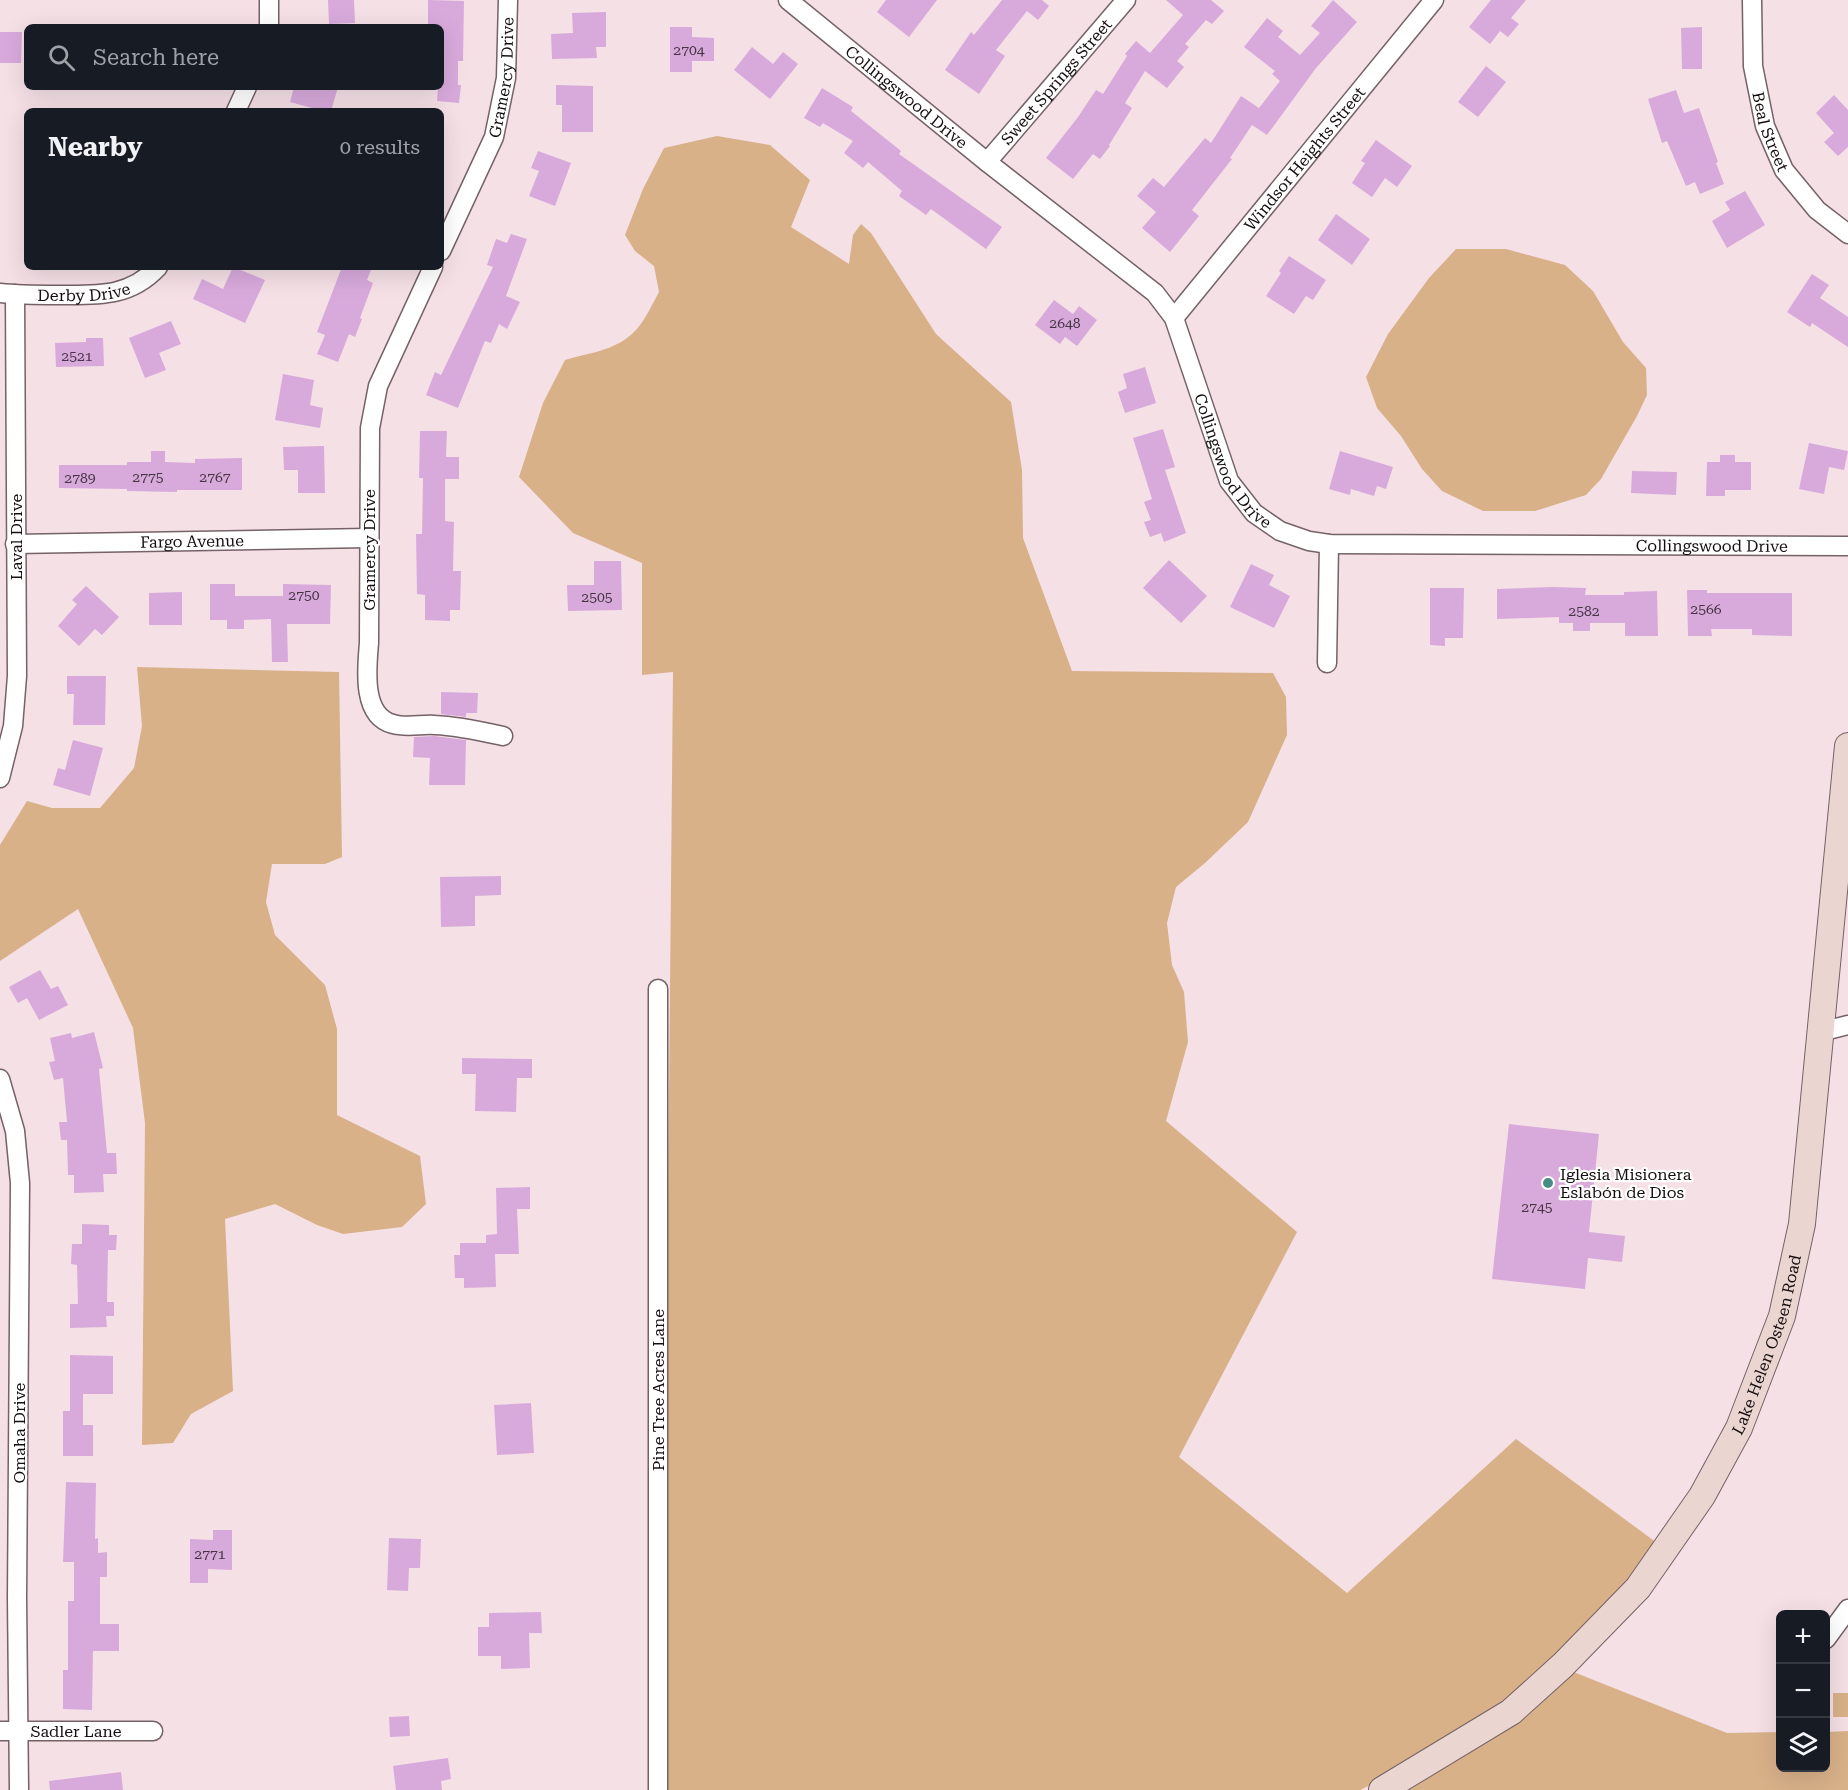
<!DOCTYPE html>
<html lang="en">
<head>
<meta charset="utf-8">
<style>
  body { margin:0; font-family:"Roboto Serif",serif; background:#20242c; color:#f1f3f6 }
  .controls { position:absolute; right:18px; bottom:18px; display:grid; overflow:hidden; border-radius:9px; box-shadow:0 6px 24px #0002 }
  .controls button { width:54px; height:54px; display:grid; place-items:center; padding:0; border:0; border-bottom:2px solid #363941; background:#171b24; color:#f1f3f6; font:30px sans-serif }
  .list { margin:0; padding:0; list-style:none }
  h2 { display:flex; justify-content:space-between; align-items:center; height:78px; margin:0; padding:0 24px; font-size:26px }
  h2 small { font-size:20px; font-weight:400; color:#9ea1a6 }
  .icon { flex:none; width:33px; height:33px; fill:none; stroke:currentColor; stroke-width:2; stroke-linecap:round; stroke-linejoin:round }
  .map { position:relative; flex:none; width:1848px; height:1790px; overflow:hidden }
  .search { position:absolute; background:#171b24; box-shadow:0 6px 24px #0002; left:24px; top:24px; width:420px; height:66px; display:flex; align-items:center; gap:15px; box-sizing:border-box; padding:0 21px; border-radius:9px; color:#9ea1a6; font-size:22px }
  .panel { position:absolute; background:#171b24; box-shadow:0 6px 24px #0002; left:24px; top:108px; width:420px; height:162px; border-radius:9px }
  .map>svg:first-child { display:block }
  .green { fill:#d8b189 }
  .building { fill:#d8aadc }
  .lines { fill:none; stroke-linecap:round; stroke-linejoin:round }
  .street-casing { stroke:#746267; stroke-width:21 }
  .secondary-casing { stroke:#746267; stroke-width:28 }
  .street { stroke:#fff; stroke-width:18 }
  .secondary { stroke:#ebd5d0; stroke-width:26 }
  .poi-dot { fill:#478d85; stroke:#fff; stroke-width:2 }
  .labels { text-anchor:middle; stroke-width:4.5; stroke-linejoin:round; paint-order:stroke }
  .number-label { font-size:14px; fill:#463543 }
  .street-label { font-size:16px; fill:#150e10; stroke:#fff }
  .poi-label { font-size:16px; fill:#150e10; stroke:#fff; text-anchor:start }
</style>
</head>
<body>
<div class="map">
<svg width="1848" height="1790" viewBox="0 0 1848 1790">
  <rect width="100%" height="100%" fill="#f5e0e6"/>
  <g class="green">
    <path d="M717,136L770,145L810,180L791,227L849,264L853,235L861,224L871,233L936,334L1011,402L1022,470L1023,538L1072,671L1273,673L1286,697L1287,735L1248,822L1205,863L1176,887L1167,923L1172,965L1184,992L1188,1042L1166,1121L1297,1232L1179,1457L1347,1593L1516,1439L1657,1543L1629,1582L1504,1705L1373,1784L1360,1790H668V1203L673,672L642,675V563L573,533L519,477L543,403L565,360C585,354 610,351 627,338C642,328 650,308 659,292L654,266L635,251L625,235L643,189L664,148Z"/>
    <polygon points="1456,249 1506,249 1565,265 1593,291 1623,342 1646,368 1647,395 1637,416 1601,479 1586,495 1535,511 1483,511 1442,491 1422,469 1401,436 1377,408 1366,377 1388,334 1429,278"/>
    <polygon points="137,667 339,672 342,857 325,864 272,864 266,902 275,935 325,985 337,1029 337,1115 420,1156 426,1204 402,1227 343,1234 317,1225 275,1204 225,1219 233,1391 191,1414 173,1443 142,1445 145,1123 133,1028 78,909 0,961 0,845 27,801 52,808 100,808 134,768 142,726"/>
    <polygon points="1571,1671 1727,1733 1780,1732 1780,1768 1826,1768 1826,1732 1848,1731 1848,1790 1400,1790"/>
    <rect x="1833" y="1693" width="15" height="24"/>
  </g>
  <g class="building">
    <polygon points="328,0 354,0 355,23 329,24"/>
    <polygon points="428,0 464,1 463,61 458,61 458,85 461,85 459,103 437,101 438,87 441,87 441,27 428,27"/>
    <polygon points="886,0 937,0 909,37 877,12"/>
    <polygon points="1002,0 1042,0 1049,6 1038,20 1027,11 996,50 1005,56 979,94 945,70 971,32 974,35"/>
    <polygon points="1166,0 1211,0 1224,11 1212,24 1206,20 1185,44 1189,47 1177,61 1184,67 1167,88 1145,71 1125,103 1132,108 1109,145 1110,146 1100,159 1093,154 1073,179 1046,158 1078,117 1096,90 1103,94 1127,56 1125,54 1136,41 1150,53 1183,15"/>
    <polygon points="1333,0 1357,22 1316,68 1267,135 1252,125 1230,158 1232,159 1192,210 1199,216 1170,252 1142,228 1156,212 1137,196 1153,178 1164,187 1205,138 1211,143 1241,96 1259,108 1280,81 1272,74 1275,71 1244,47 1267,18 1283,31 1278,37 1300,55 1320,33 1311,26"/>
    <polygon points="1491,0 1526,0 1511,18 1519,24 1508,37 1500,31 1490,44 1469,27"/>
    <polygon points="606,12 606,47 596,47 597,58 552,59 551,34 573,33 572,13"/>
    <polygon points="670,27 692,27 692,37 714,38 714,61 692,61 692,72 670,72"/>
    <polygon points="1702,27 1702,69 1682,69 1681,28"/>
    <polygon points="0,32 22,32 21,63 0,63"/>
    <polygon points="752,47 773,64 783,52 798,64 770,99 734,70"/>
    <polygon points="1486,66 1506,82 1478,117 1458,102"/>
    <polygon points="556,85 593,86 593,132 562,132 562,105 556,105"/>
    <polygon points="294,87 338,87 331,111 323,111 290,102"/>
    <polygon points="822,88 853,107 851,111 901,151 899,154 1002,227 986,249 931,209 926,215 899,196 902,191 868,162 863,168 844,153 853,141 823,123 820,127 804,118"/>
    <polygon points="1676,90 1684,113 1699,108 1718,162 1716,163 1724,184 1700,194 1695,182 1686,186 1667,141 1662,143 1648,99"/>
    <polygon points="1834,95 1848,110 1848,147 1838,156 1824,142 1834,133 1816,113"/>
    <polygon points="1376,140 1412,166 1397,187 1385,178 1372,197 1352,183 1365,163 1361,161"/>
    <polygon points="538,151 571,163 555,206 529,196 539,171 531,168"/>
    <polygon points="1745,191 1765,225 1727,248 1712,221 1730,210 1725,202"/>
    <polygon points="1336,214 1370,239 1352,265 1318,240"/>
    <polygon points="511,234 527,239 506,296 520,302 507,329 499,324 491,343 485,341 458,408 426,395 435,372 441,375 493,267 487,265 496,239 507,243"/>
    <polygon points="1289,256 1326,280 1313,300 1306,296 1294,314 1266,296 1281,273 1279,271"/>
    <polygon points="233,267 265,280 245,323 193,299 202,279 223,289"/>
    <polygon points="342,267 372,267 367,280 373,283 360,318 362,319 355,337 349,334 338,362 317,354 325,335 317,332"/>
    <polygon points="1812,274 1829,285 1820,298 1848,317 1848,347 1812,323 1810,327 1787,312"/>
    <polygon points="1054,300 1073,314 1079,306 1097,320 1077,346 1065,337 1060,344 1035,325"/>
    <polygon points="171,321 181,344 159,353 166,370 145,378 129,338"/>
    <polygon points="86,338 103,338 104,366 56,367 55,343 86,342"/>
    <polygon points="1145,367 1156,403 1125,413 1118,392 1127,388 1123,374"/>
    <polygon points="283,374 314,380 310,405 323,408 320,428 275,420"/>
    <polygon points="1163,429 1175,467 1165,470 1186,533 1164,542 1161,533 1150,537 1144,522 1151,520 1144,502 1152,499 1133,438"/>
    <polygon points="420,431 447,431 446,457 459,457 459,479 445,479 445,521 454,522 453,571 461,571 460,610 450,610 450,621 425,620 425,595 417,594 416,534 422,534 423,478 419,478"/>
    <polygon points="1809,443 1848,451 1844,470 1829,467 1824,494 1799,489"/>
    <polygon points="324,446 325,493 298,493 298,470 284,470 283,447"/>
    <polygon points="151,451 165,451 165,462 195,463 195,459 242,458 242,490 177,490 177,492 127,491 127,489 59,488 59,465 127,465 127,462 151,462"/>
    <polygon points="1340,451 1393,467 1386,489 1377,486 1374,496 1351,489 1350,495 1329,489"/>
    <polygon points="1720,455 1735,455 1735,462 1751,462 1751,490 1725,490 1725,496 1706,496 1707,462 1720,462"/>
    <polygon points="1632,471 1677,472 1676,495 1631,493"/>
    <polygon points="1169,560 1207,596 1181,623 1143,588"/>
    <polygon points="594,561 621,561 622,610 568,611 567,585 594,585"/>
    <polygon points="1251,564 1274,575 1269,585 1290,596 1274,628 1230,607"/>
    <polygon points="210,584 235,584 235,596 283,596 283,584 331,585 330,624 287,624 288,662 272,662 271,619 244,620 244,629 227,629 227,620 210,620"/>
    <polygon points="86,586 119,617 102,635 95,629 79,646 58,626 77,604 72,600"/>
    <polygon points="1552,587 1586,588 1585,595 1624,595 1624,592 1657,591 1658,636 1625,636 1625,623 1590,623 1590,631 1573,631 1573,623 1559,623 1559,617 1497,619 1497,589"/>
    <polygon points="1430,588 1464,588 1463,638 1445,638 1445,646 1430,645"/>
    <polygon points="1687,590 1707,590 1707,593 1792,593 1792,636 1752,635 1752,629 1711,629 1712,636 1688,636"/>
    <polygon points="182,592 182,625 149,625 149,593"/>
    <polygon points="67,676 106,676 105,725 73,725 74,694 67,694"/>
    <polygon points="441,692 478,693 477,713 466,713 466,717 441,714"/>
    <polygon points="434,736 466,740 465,785 429,785 430,758 413,757 414,737"/>
    <polygon points="73,740 103,748 90,796 53,785 58,768 65,770"/>
    <polygon points="501,876 501,895 475,896 475,926 441,927 440,877"/>
    <polygon points="40,970 51,989 58,986 68,1005 39,1020 27,998 18,1003 9,987"/>
    <polygon points="94,1032 103,1068 99,1069 107,1153 116,1153 117,1174 103,1174 104,1192 74,1193 74,1175 68,1175 67,1140 61,1140 59,1122 67,1122 63,1078 54,1080 49,1062 55,1061 50,1038 71,1033 72,1038"/>
    <polygon points="462,1058 532,1059 532,1078 517,1078 516,1112 475,1111 476,1074 462,1074"/>
    <polygon points="1509,1124 1599,1134 1589,1232 1625,1236 1622,1262 1588,1258 1585,1289 1492,1279"/>
    <polygon points="530,1187 530,1209 517,1209 519,1254 495,1254 496,1287 464,1288 464,1278 455,1278 454,1255 460,1255 460,1243 486,1243 486,1235 497,1234 496,1188"/>
    <polygon points="82,1224 109,1225 109,1235 117,1235 116,1250 108,1250 107,1302 114,1302 114,1316 106,1316 107,1327 70,1328 70,1304 78,1304 77,1265 71,1264 72,1244 82,1244"/>
    <polygon points="70,1355 113,1356 113,1394 83,1394 83,1425 93,1425 93,1456 63,1456 63,1411 70,1411"/>
    <polygon points="531,1403 534,1453 497,1455 494,1405"/>
    <polygon points="66,1482 96,1483 95,1539 98,1538 98,1553 107,1552 107,1577 100,1577 100,1624 119,1624 119,1651 93,1651 92,1710 63,1709 63,1670 68,1670 68,1601 74,1601 74,1562 63,1562"/>
    <polygon points="213,1530 232,1530 232,1570 208,1569 208,1583 190,1583 190,1539 213,1540"/>
    <polygon points="389,1538 421,1539 420,1568 409,1568 408,1591 387,1590"/>
    <polygon points="541,1612 542,1633 529,1633 530,1668 501,1669 501,1656 478,1656 478,1627 489,1627 489,1613"/>
    <polygon points="409,1716 410,1736 390,1737 389,1717"/>
    <polygon points="448,1758 451,1779 441,1781 442,1790 396,1790 393,1766"/>
    <polygon points="121,1772 123,1790 50,1790 49,1781"/>
  </g>
  <g class="lines">
    <defs>
      <g id="street">
        <path id="s1" d="M788,0L987,162L1155,293L1174,318L1229,481L1254,513L1280,531L1309,541L1329,544L1848,546"/>
        <path id="s2" d="M1752,0L1753,66L1765,126L1784,170L1817,210L1848,234"/>
        <polyline points="269,27 269,0"/>
        <polyline points="236,111 247,87"/>
        <path id="s3" d="M987,162L1126,0"/>
        <path id="s4" d="M441,251L494,137L506,78L508,0"/>
        <path d="M433,267L378,386L370,428L369,643C367,667 361,716 393,724C406,728 421,724 435,725C458,726 480,731 503,736"/>
        <path id="s5" d="M0,293C19,295 38,295 57,295C96,295 129,298 158,267"/>
        <path id="s6" d="M1174,318L1434,0"/>
        <path id="s7" d="M15,544L368,538"/>
        <polyline points="1327,663 1329,544"/>
        <polyline points="0,778 13,726 17,676 15,294"/>
        <polyline points="658,989 658,1790"/>
        <polyline points="1820,1032 1848,1025"/>
        <polyline points="0,1079 15,1131 20,1183 17,1598 19,1790"/>
        <polyline points="1826,1639 1848,1609"/>
        <path id="s8" d="M0,1731H153"/>
      </g>
      <g id="secondary">
        <path id="s9" d="M1382,1790L1511,1712L1563,1665L1638,1588L1702,1496L1739,1428L1782,1316L1802,1224L1848,746"/>
      </g>
    </defs>
    <use href="#street" class="street-casing"/>
    <use href="#secondary" class="secondary-casing"/>
    <use href="#street" class="street"/>
    <use href="#secondary" class="secondary"/>
  </g>
  <circle class="poi-dot" cx="1548" cy="1183" r="6"/>
  <g class="labels">
    <g class="number-label">
      <text x="689" y="55">2704</text>
      <text x="1065" y="328">2648</text>
      <text x="77" y="361">2521</text>
      <text x="148" y="482">2775</text>
      <text x="215" y="482">2767</text>
      <text x="80" y="483">2789</text>
      <text x="304" y="600">2750</text>
      <text x="597" y="602">2505</text>
      <text x="1706" y="614">2566</text>
      <text x="1584" y="616">2582</text>
      <text x="1537" y="1212">2745</text>
      <text x="210" y="1559">2771</text>
    </g>
    <g class="street-label">
      <text dy="6" stroke="none"><textPath href="#s4" startOffset="186">Gramercy Drive</textPath></text>
      <text dy="6" stroke="none"><textPath href="#s3" startOffset="106">Sweet Springs Street</textPath></text>
      <text dy="6" stroke="none"><textPath href="#s1" startOffset="153">Collingswood Drive</textPath></text>
      <text dy="6" stroke="none"><textPath href="#s2" startOffset="134">Beal Street</textPath></text>
      <text dy="6" stroke="none"><textPath href="#s6" startOffset="206">Windsor Heights Street</textPath></text>
      <text dy="6" stroke="none"><textPath href="#s5" startOffset="84">Derby Drive</textPath></text>
      <text dy="6" stroke="none"><textPath href="#s1" startOffset="657">Collingswood Drive</textPath></text>
      <text transform="translate(16 537) rotate(-90)" y="6">Laval Drive</text>
      <text dy="6" stroke="none"><textPath href="#s7" startOffset="177">Fargo Avenue</textPath></text>
      <text dy="6" stroke="none"><textPath href="#s1" startOffset="1179">Collingswood Drive</textPath></text>
      <text transform="translate(369 550) rotate(-90)" y="6">Gramercy Drive</text>
      <text dy="6" stroke="none"><textPath href="#s9" startOffset="606">Lake Helen Osteen Road</textPath></text>
      <text transform="translate(658 1390) rotate(-90)" y="6">Pine Tree Acres Lane</text>
      <text transform="translate(19 1433) rotate(-90)" y="6">Omaha Drive</text>
      <text dy="6" stroke="none"><textPath href="#s8" startOffset="76">Sadler Lane</textPath></text>
    </g>
    <g class="poi-label">
      <text x="1560" y="1180">Iglesia Misionera<tspan x="1560" dy="18">Eslabón de Dios</tspan></text>
    </g>
  </g>
</svg>
<div class="controls">
<button>+</button>
<button>−</button>
<button><svg class="icon" aria-label="layers" viewBox="0 0 24 24"><path d="M12 4l9 5-9 5-9-5zM3 14l9 5 9-5"/></svg></button>
</div>
<div class="search"><svg class="icon" aria-label="search" viewBox="0 0 24 24"><circle cx="10" cy="10" r="6"/><path d="M15 15l6 6"/></svg>Search here</div>
<section class="panel">
<h2>Nearby<small>0 results</small></h2>
<ul class="list">
</ul>
</section>
</div>
</body>
</html>
